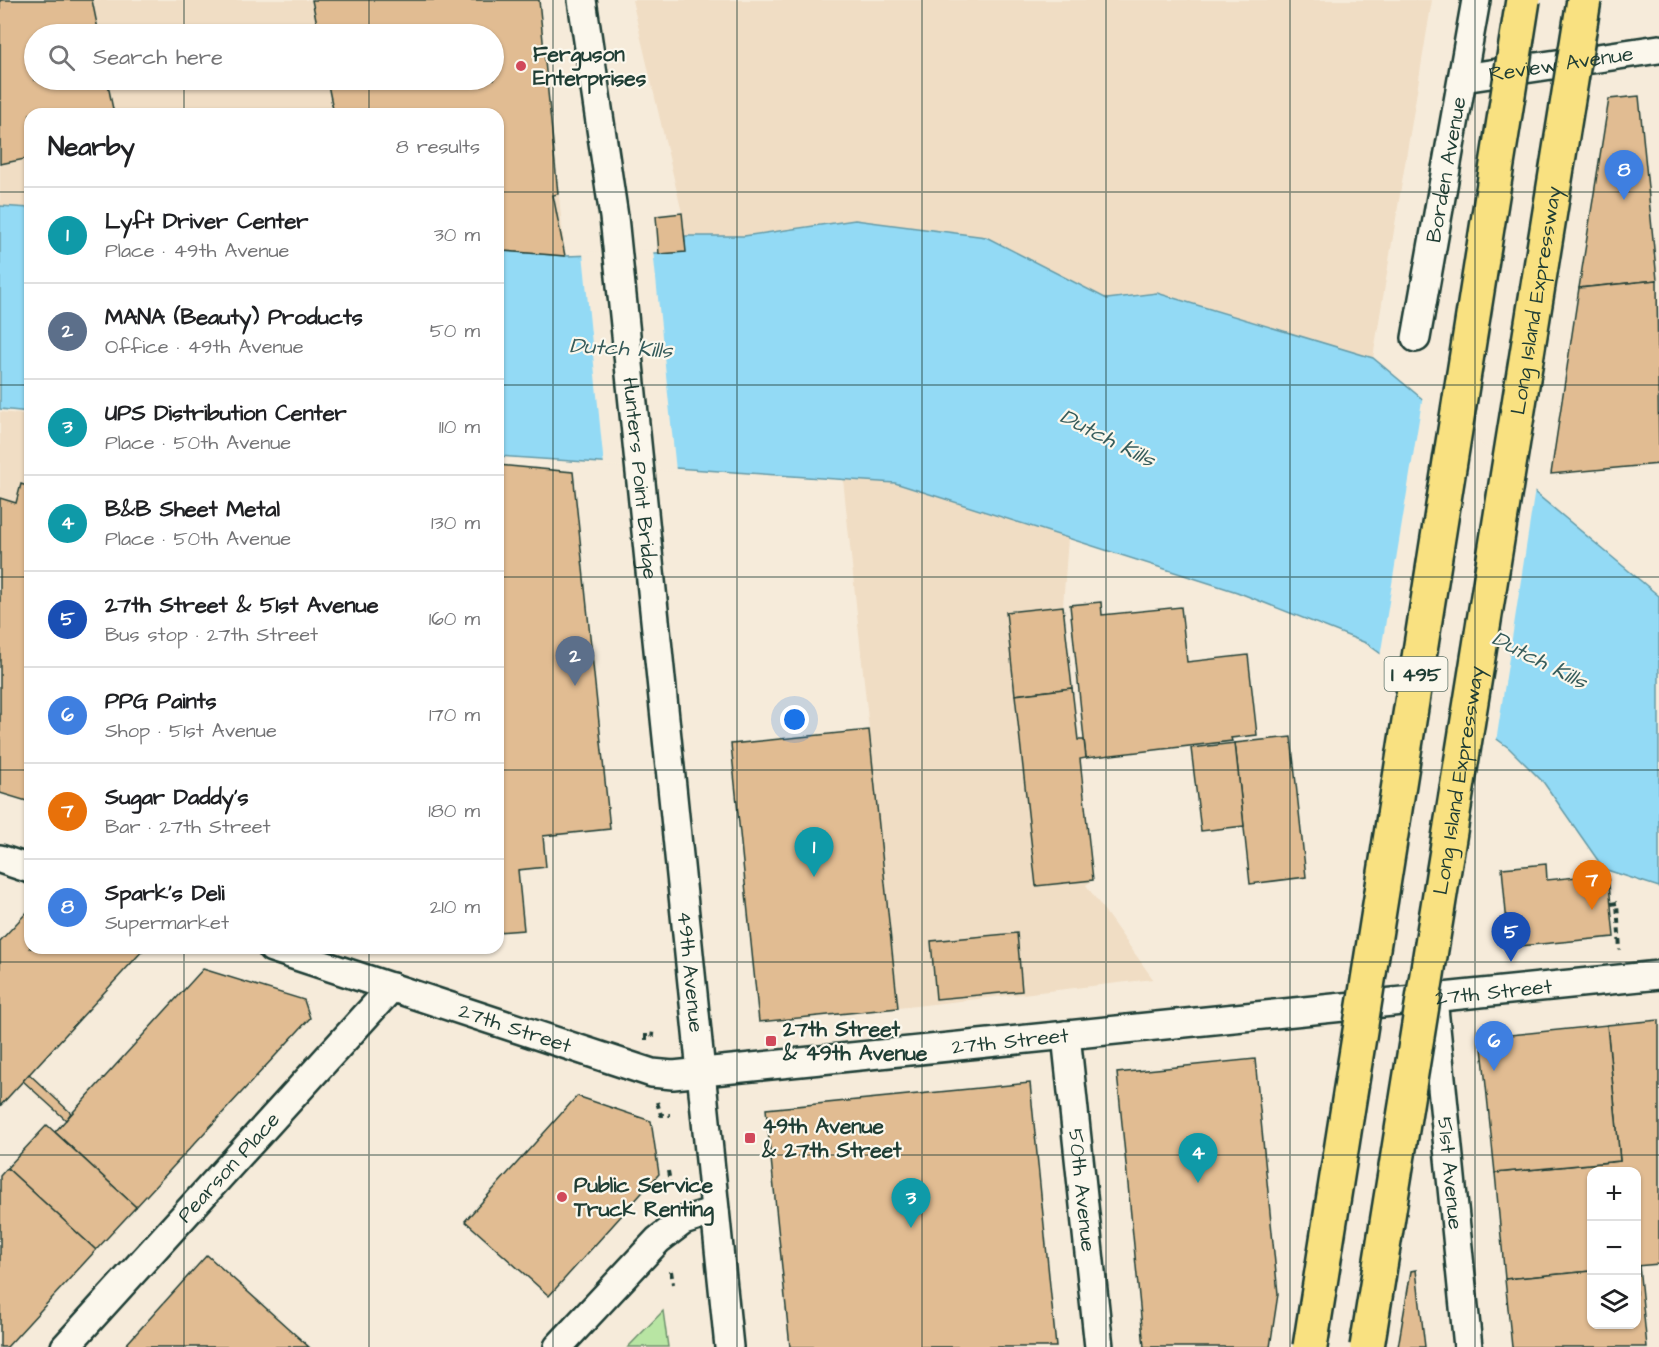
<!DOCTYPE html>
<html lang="en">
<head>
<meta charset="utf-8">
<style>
  body { margin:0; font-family:"Architects Daughter",sans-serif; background:#f6f6f6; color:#202124 }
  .controls { position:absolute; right:18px; bottom:18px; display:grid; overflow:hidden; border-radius:12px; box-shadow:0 2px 4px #0004 }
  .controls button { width:54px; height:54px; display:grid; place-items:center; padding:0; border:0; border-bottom:2px solid #e0e0e0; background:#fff; color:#202124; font:30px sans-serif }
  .you { position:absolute; left:795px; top:720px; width:21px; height:21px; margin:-15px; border:4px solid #fff; border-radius:50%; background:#1a73e8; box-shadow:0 0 0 9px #1a73e833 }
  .badge { display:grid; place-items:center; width:39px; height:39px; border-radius:50%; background:#0f766e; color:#fff; font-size:20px; font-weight:700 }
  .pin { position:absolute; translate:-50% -50px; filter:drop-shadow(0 2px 3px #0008) }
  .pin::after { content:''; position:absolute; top:32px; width:21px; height:18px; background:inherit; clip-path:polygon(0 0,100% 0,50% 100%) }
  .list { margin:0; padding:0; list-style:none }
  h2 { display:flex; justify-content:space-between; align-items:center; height:78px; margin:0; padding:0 24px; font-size:26px }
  h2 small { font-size:20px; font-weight:400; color:#757577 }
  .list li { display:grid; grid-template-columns:39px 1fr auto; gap:18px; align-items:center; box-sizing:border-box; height:96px; padding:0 24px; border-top:2px solid #e0e0e0 }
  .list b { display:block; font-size:22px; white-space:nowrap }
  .list p { margin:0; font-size:20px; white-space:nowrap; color:#757577 }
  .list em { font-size:20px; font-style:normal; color:#757577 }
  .icon { flex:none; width:33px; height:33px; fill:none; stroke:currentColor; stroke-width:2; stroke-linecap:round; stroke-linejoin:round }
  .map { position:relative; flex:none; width:1659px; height:1347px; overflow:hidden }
  .search { position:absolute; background:#fff; box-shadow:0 2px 4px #0004; left:24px; top:24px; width:480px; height:66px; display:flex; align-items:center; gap:15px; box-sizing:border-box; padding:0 21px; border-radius:33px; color:#757577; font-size:22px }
  .panel { position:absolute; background:#fff; box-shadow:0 2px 4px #0004; left:24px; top:108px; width:480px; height:846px; border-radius:18px }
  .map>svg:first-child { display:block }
  .built { fill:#f0ddc4; fill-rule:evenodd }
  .green { fill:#b8e5a3; stroke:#6c916c; stroke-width:1.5 }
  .water { fill:#93daf5; stroke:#659ba8; stroke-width:1.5 }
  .pier { fill:#f6ebda }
  .building { fill:#e1bc92; stroke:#1f3d34; stroke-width:1.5 }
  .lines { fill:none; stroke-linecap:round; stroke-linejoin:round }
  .street-casing { stroke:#1f3d34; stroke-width:32 }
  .path { stroke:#1f3d34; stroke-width:4; stroke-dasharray:6 4.5; stroke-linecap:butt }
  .street { stroke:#fbf7ec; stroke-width:27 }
  .highway-bridge-casing { stroke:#1f3d34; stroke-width:38; stroke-linecap:butt }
  .highway-bridge { stroke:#f9e181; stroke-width:33 }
  .grid { fill:none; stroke:#1f3d34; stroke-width:1.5; stroke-opacity:0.55 }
  .poi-dot { fill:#d1495b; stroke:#fbf7ec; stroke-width:2 }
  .labels { text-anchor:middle; stroke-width:4.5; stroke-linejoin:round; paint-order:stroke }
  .shield { fill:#fbf7ec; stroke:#61756b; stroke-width:1.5 }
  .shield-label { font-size:20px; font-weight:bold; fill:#1f3d34 }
  .poi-label { font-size:21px; font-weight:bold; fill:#1f3d34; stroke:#fbf7ec; text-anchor:start }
  .street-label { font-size:21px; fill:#1f3d34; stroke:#fbf7ec }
  .water-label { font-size:22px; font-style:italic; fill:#365c5b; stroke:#fbf7ec }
</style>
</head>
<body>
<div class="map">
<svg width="1659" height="1347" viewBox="0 0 1659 1347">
  <rect width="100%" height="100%" fill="#f6ebda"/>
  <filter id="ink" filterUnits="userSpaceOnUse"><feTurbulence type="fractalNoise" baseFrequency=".0167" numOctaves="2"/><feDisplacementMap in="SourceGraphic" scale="12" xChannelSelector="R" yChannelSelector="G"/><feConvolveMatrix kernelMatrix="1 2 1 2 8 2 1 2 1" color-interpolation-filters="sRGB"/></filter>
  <g filter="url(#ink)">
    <g class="built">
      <path d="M0,0H539L565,256L500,251L498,114H30V208L0,206ZM34,34H494V80H34Z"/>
      <polygon points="632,0 1432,0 1373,358 1157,293 1107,299 986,237 685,236 682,213"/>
      <polygon points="0,412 30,415 30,802 0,793"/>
      <polygon points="843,479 895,483 1068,538 1063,606 1093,880 1086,885 1153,979 898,1008"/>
    </g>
    <polygon class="green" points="663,1311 668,1347 628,1347"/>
    <g class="water">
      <polygon points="0,206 30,208 30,412 0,409"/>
      <polygon points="855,220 986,237 1107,299 1157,293 1373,358 1659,596 1659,887 1604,869 1544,783 1509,748 1366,643 1237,592 895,483 498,456 498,230 501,251 565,256 685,252 685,236 744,236"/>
    </g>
    <g class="pier">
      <polygon points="653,250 676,471 604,466 583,253"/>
      <polygon points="1423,395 1535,489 1496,742 1380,657"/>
    </g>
    <g class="building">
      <polygon points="0,0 92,0 99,34 34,34 34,80 107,80 114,114 30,114 30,158 0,164"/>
      <polygon points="312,0 539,0 558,194 553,195 565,256 504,251 498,222 498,114 334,114 327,80 494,80 494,34 319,34"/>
      <polygon points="1639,96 1657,280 1579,288 1609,99"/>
      <polygon points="682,213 686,252 659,254 656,216"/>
      <polygon points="1657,280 1659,464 1551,474 1579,288"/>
      <polygon points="498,465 573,472 610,829 543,836 546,867 518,870 524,930 498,932"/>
      <polygon points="21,484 30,487 30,802 0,793 0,498 16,503"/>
      <polygon points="1101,602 1102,615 1181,607 1187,662 1248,655 1257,735 1231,738 1232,741 1086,758 1070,605"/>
      <polygon points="1063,606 1072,688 1015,695 1006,612"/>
      <polygon points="1072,688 1078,740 1084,740 1086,758 1080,759 1093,880 1036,886 1015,695"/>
      <polygon points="869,730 898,1008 759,1022 731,744"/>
      <polygon points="1291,737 1306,877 1250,884 1235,743"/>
      <polygon points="1235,743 1244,826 1201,831 1191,748"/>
      <polygon points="1546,864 1547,880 1608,874 1614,937 1509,947 1502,868"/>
      <polygon points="29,910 30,948 145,948 0,1106 0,941"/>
      <polygon points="1017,933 1022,991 936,999 931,941"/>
      <polygon points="203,969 304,1000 310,1018 136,1207 55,1132"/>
      <polygon points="1659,1020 1659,1264 1636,1266 1636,1172 1592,1172 1592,1271 1505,1279 1495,1173 1620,1161 1607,1025"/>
      <polygon points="1607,1025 1620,1161 1495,1173 1481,1038"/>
      <polygon points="1255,1059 1278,1294 1270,1347 1144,1347 1117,1073"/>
      <polygon points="29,1074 71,1113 66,1120 23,1081"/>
      <polygon points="1030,1083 1056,1347 790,1347 766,1109"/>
      <polygon points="577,1096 651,1121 659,1174 549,1296 465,1221"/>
      <polygon points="47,1125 136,1207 96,1250 7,1168"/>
      <polygon points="7,1168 96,1250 7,1347 0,1347 0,1176"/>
      <polygon points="207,1255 309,1347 124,1347"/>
      <polygon points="1636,1266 1639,1266 1647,1347 1512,1347 1505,1279 1592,1271 1592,1324 1636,1324"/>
      <polygon points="1416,1270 1425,1347 1398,1347 1411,1271"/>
    </g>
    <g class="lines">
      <defs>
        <g id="street">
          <path id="s1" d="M582,0L614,217L729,1347"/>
          <path id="s2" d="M1463,78L1659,49"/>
          <path id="s3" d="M1416,338L1476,0"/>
          <polyline points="0,859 30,869"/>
          <path id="s4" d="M272,948L652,1073L673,1075L1659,975"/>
          <path id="s5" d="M1433,998L1468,1347"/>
          <path id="s6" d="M1066,1035L1099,1347"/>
          <path id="s7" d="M65,1347L392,987"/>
          <polyline points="558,1347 658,1240 683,1221 715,1211"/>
        </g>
      </defs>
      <use href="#street" class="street-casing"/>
      <g class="path">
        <polyline points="1611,904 1617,903 1620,950"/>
        <polyline points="646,1040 646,1034 655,1035"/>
        <polyline points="657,1102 661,1115 670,1115"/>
        <polyline points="668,1171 670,1182"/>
        <polyline points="671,1271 673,1284"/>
      </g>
      <use href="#street" class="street"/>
      <defs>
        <g id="highway-bridge">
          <polyline points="1310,1347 1523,0"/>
          <path id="s8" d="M1367,1347L1584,0"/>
        </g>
      </defs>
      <use href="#highway-bridge" class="highway-bridge-casing"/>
      <use href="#highway-bridge" class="highway-bridge"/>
    </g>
  </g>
  <path class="grid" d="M184,0V34M369,0V34M553,0V1347M737,0V1347M922,0V1347M1106,0V1347M1290,0V1347M1475,0V1347M184,80V114M369,80V114M0,192H30M498,192H1659M0,385H30M498,385H1659M0,577H30M498,577H1659M0,770H30M498,770H1659M184,948V1347M369,948V1347M0,962H1659M0,1155H1659"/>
  <g class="poi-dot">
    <circle cx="521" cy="66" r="6"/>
    <rect x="765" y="1035" width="12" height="12" rx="3"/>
    <rect x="744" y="1132" width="12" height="12" rx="3"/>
    <circle cx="562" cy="1197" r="6"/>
  </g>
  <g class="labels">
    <rect class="shield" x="1384.5" y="657" width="63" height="34" rx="4.5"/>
    <g class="shield-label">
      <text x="1416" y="681">I 495</text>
    </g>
    <g class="poi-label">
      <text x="533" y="61">Ferguson<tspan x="533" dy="24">Enterprises</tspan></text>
      <text x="783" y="1036">27th Street<tspan x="783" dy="24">&amp; 49th Avenue</tspan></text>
      <text x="762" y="1133">49th Avenue<tspan x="762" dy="24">&amp; 27th Street</tspan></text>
      <text x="574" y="1192">Public Service<tspan x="574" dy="24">Truck Renting</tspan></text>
    </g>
    <g class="street-label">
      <text dy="7" stroke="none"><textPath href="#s2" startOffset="99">Review Avenue</textPath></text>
      <text dy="7" stroke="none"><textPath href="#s3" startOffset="171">Borden Avenue</textPath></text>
      <text dy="7" stroke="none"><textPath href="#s8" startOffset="1060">Long Island Expressway</textPath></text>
      <text dy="7" stroke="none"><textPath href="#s1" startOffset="482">Hunters Point Bridge</textPath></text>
      <text dy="7" stroke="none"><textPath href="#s8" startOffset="574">Long Island Expressway</textPath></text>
      <text dy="7" stroke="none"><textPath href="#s1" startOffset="978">49th Avenue</textPath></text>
      <text dy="7" stroke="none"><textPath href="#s4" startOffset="1246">27th Street</textPath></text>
      <text dy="7" stroke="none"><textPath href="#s4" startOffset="256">27th Street</textPath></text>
      <text dy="7" stroke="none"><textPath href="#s4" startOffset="760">27th Street</textPath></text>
      <text dy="7" stroke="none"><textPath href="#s7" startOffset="243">Pearson Place</textPath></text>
      <text dy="7" stroke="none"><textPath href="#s5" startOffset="176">51st Avenue</textPath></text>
      <text dy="7" stroke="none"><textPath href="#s6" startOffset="156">50th Avenue</textPath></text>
    </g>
    <g class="water-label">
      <text transform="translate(621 347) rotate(3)" y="8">Dutch Kills</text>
      <text transform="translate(1108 437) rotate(27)" y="8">Dutch Kills</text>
      <text transform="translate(1540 659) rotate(27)" y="8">Dutch Kills</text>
    </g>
  </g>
</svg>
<div class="controls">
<button>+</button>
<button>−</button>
<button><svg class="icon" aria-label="layers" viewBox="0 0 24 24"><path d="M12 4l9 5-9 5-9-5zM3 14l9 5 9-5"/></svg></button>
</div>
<div class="you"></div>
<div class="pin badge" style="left:814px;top:877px;background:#0f9aa8">1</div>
<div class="pin badge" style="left:575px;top:686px;background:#5c6f8a">2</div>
<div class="pin badge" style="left:911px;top:1228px;background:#0f9aa8">3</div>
<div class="pin badge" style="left:1198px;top:1183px;background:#0f9aa8">4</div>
<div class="pin badge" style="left:1511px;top:962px;background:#1a4fb4">5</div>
<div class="pin badge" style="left:1494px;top:1071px;background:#3f7fe0">6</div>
<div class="pin badge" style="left:1592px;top:910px;background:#e8710a">7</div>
<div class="pin badge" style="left:1624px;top:200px;background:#3f7fe0">8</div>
<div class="search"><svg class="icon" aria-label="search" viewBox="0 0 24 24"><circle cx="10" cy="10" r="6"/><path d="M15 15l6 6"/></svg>Search here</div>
<section class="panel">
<h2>Nearby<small>8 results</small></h2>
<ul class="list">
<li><span class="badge" style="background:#0f9aa8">1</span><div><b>Lyft Driver Center</b><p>Place · 49th Avenue</p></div><em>30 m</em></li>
<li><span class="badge" style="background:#5c6f8a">2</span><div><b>MANA (Beauty) Products</b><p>Office · 49th Avenue</p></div><em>50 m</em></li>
<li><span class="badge" style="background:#0f9aa8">3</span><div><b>UPS Distribution Center</b><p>Place · 50th Avenue</p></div><em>110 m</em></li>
<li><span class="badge" style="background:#0f9aa8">4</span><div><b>B&amp;B Sheet Metal</b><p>Place · 50th Avenue</p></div><em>130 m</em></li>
<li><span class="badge" style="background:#1a4fb4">5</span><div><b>27th Street &amp; 51st Avenue</b><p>Bus stop · 27th Street</p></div><em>160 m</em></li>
<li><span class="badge" style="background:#3f7fe0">6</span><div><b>PPG Paints</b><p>Shop · 51st Avenue</p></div><em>170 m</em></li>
<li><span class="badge" style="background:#e8710a">7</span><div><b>Sugar Daddy's</b><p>Bar · 27th Street</p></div><em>180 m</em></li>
<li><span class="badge" style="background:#3f7fe0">8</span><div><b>Spark's Deli</b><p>Supermarket</p></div><em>210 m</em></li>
</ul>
</section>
</div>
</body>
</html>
